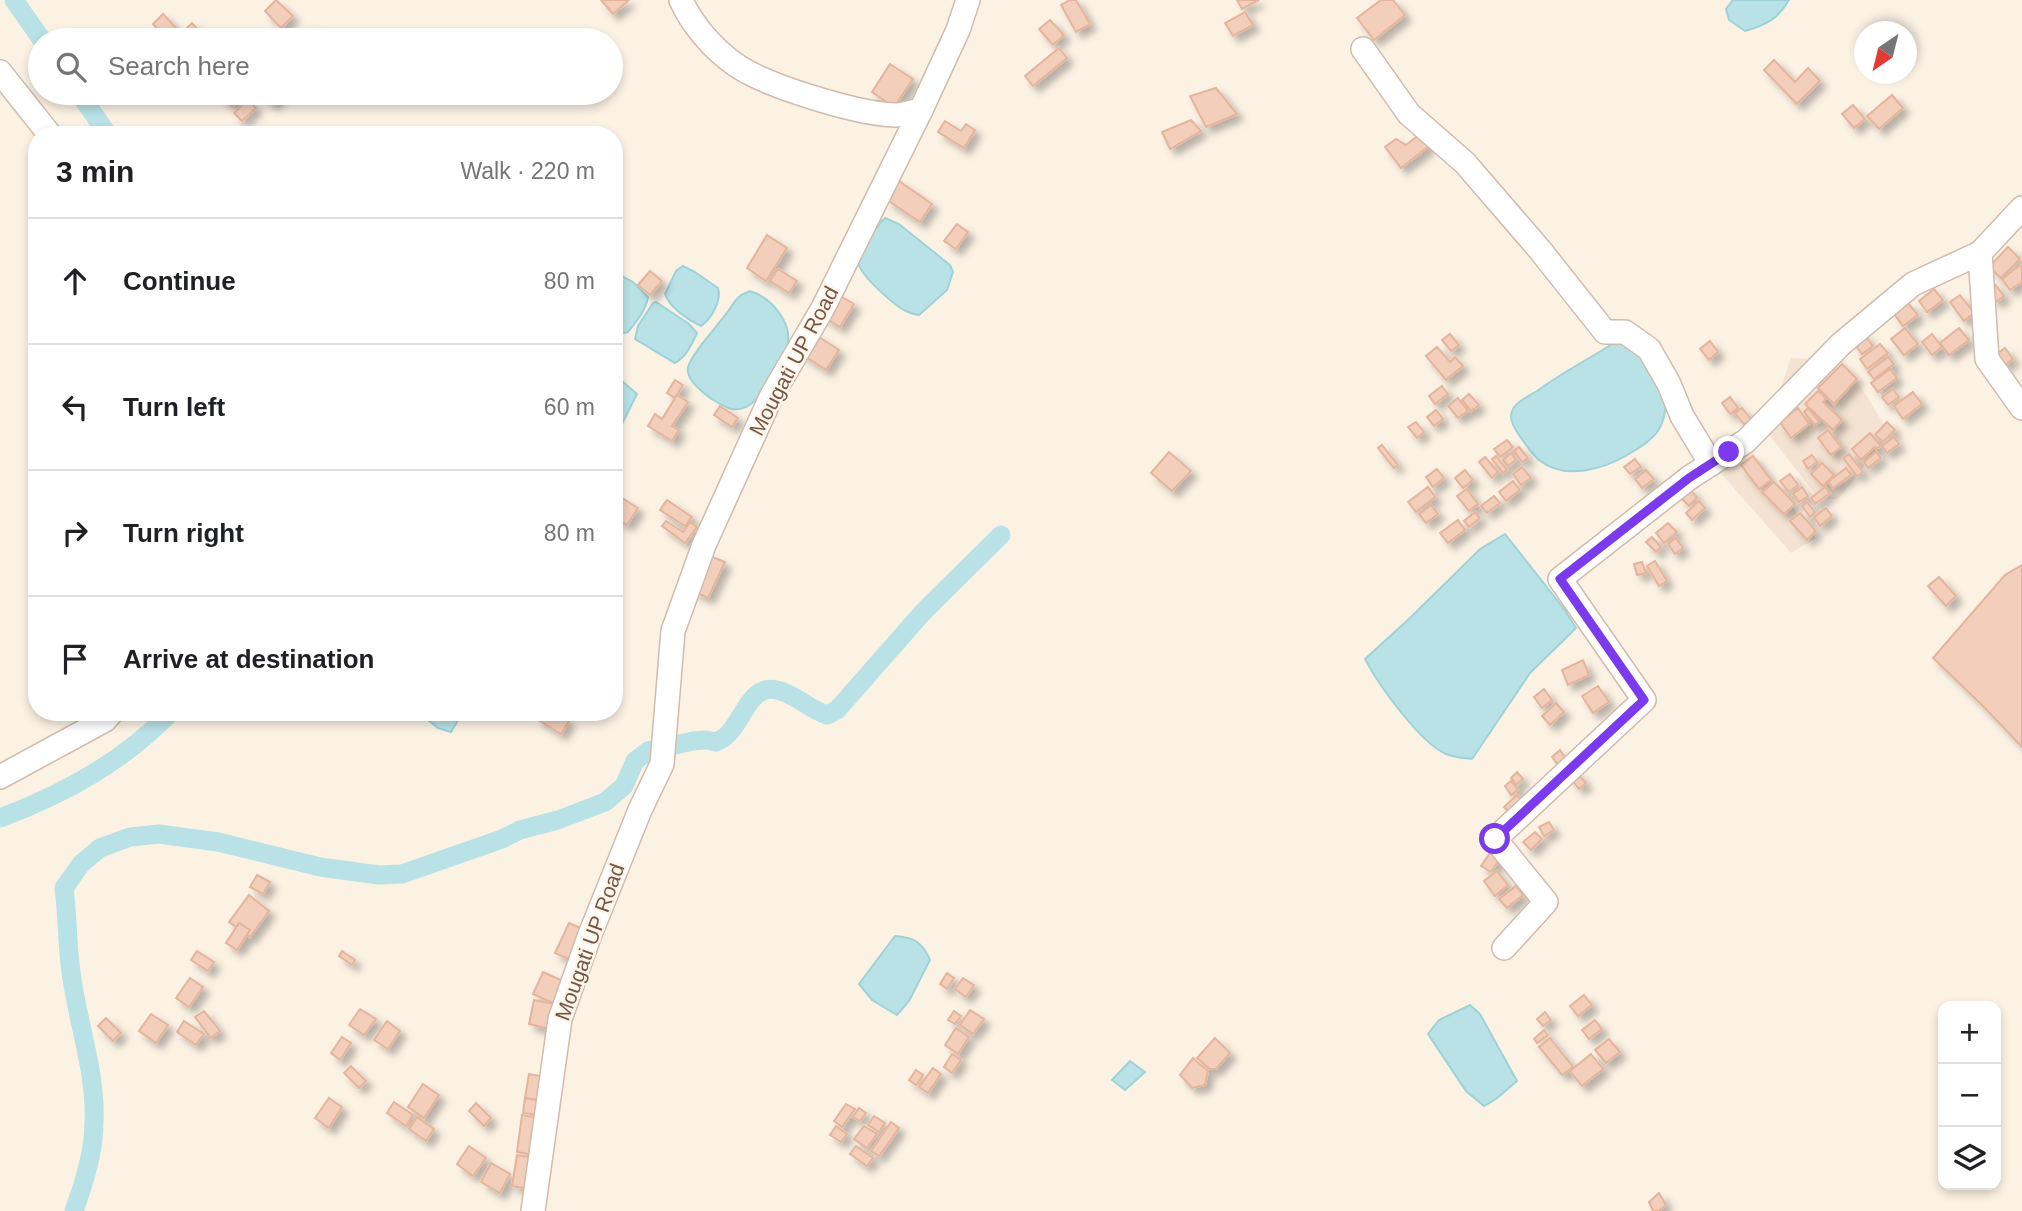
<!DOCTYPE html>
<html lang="en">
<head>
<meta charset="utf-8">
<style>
  body { margin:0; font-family:Helvetica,sans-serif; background:#f6f6f6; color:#202124 }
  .controls { position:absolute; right:21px; bottom:21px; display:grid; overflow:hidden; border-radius:14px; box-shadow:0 4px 10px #0003 }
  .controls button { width:63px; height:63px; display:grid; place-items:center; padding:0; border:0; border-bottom:2px solid #e0e0e0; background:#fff; color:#202124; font:35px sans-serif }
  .compass { position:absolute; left:1854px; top:21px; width:63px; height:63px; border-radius:50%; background:#fff; box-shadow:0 4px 10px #0003; rotate:215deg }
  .stop { position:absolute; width:21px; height:21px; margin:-16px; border:5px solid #7c3aed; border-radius:50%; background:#fff }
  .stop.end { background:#7c3aed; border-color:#fff; box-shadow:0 2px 7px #0008 }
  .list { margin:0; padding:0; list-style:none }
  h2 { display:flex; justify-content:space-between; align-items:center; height:91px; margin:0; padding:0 28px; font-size:30px }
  h2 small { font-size:23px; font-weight:400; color:#757577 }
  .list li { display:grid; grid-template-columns:46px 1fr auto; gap:21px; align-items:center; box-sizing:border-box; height:126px; padding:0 28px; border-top:2px solid #e0e0e0 }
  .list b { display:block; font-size:26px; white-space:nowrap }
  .list em { font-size:23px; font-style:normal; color:#757577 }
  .icon { flex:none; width:38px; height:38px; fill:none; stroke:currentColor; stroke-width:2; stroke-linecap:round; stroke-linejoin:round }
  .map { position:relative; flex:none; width:2022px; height:1211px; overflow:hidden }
  .search { position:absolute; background:#fff; box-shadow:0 4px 10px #0003; left:28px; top:28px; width:595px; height:77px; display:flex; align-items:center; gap:18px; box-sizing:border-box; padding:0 24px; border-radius:38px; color:#757577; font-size:26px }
  .panel { position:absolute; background:#fff; box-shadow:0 4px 10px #0003; left:28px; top:126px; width:595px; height:595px; border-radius:28px }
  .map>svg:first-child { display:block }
  .residential { fill:#f4e3d2 }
  .water { fill:#b8e2e6; stroke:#9ed2d8; stroke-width:2 }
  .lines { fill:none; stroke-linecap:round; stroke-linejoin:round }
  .canal { stroke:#b8e2e6; stroke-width:19 }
  .building { fill:#f2cebb; stroke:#e5b49b; stroke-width:2; filter:url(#shadow) }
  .minor-casing { stroke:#d0bbad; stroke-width:26 }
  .minor { stroke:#fff; stroke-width:23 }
  .route { stroke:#7c3aed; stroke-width:9 }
  .labels { text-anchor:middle; stroke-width:5; stroke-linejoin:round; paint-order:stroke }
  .street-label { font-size:21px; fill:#755749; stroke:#fff6ea }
</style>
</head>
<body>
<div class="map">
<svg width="2022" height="1211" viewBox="0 0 2022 1211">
  <defs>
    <filter id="shadow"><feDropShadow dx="6" dy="6" stdDeviation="3.5" flood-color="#0004"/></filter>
  </defs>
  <rect width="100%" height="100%" fill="#fcf2e4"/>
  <g class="residential">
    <polygon points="1791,358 1844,360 1890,434 1838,499 1819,499 1766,431"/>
    <polygon points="1750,449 1816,538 1791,553 1709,460"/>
  </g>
  <g class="water">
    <path d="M1733,0H1789C1778,19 1766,25 1745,31L1729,20L1726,9Z"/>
    <path d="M885,218L899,224L950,265L953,272L947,290L919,315C916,314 912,314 908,312C897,308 858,274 858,261C859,249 877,226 885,218Z"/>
    <path d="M683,266L695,272L718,288C722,301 711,319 701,326C688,320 669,307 665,294L676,271Z"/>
    <path d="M614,272L633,282L648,297C646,310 636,322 628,332L625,333L614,331Z"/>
    <path d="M750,291C772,298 794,324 787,348C777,364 764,397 748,406C743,409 738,410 732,409C719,406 684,383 688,367C694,349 724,320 735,301L741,295Z"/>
    <path d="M656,302L689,324L697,333C691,345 687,356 675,363L635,339L638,326L653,303Z"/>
    <path d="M1623,337L1667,384C1666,401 1667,416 1658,431C1651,441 1640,447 1629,454C1604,469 1565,481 1539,460C1531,453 1525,444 1519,435C1513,426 1507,416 1515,406C1520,400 1530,395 1537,391C1564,371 1595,356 1623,337Z"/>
    <polygon points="614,374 637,394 614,440"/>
    <path d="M1505,534L1564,609L1576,628L1530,673L1472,759C1464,758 1453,757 1446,754C1420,743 1378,684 1365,659L1410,618L1480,549Z"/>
    <polygon points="418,712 463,712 451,732 438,728"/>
    <path d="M895,936C914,937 923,943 930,960L909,1001L897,1015L872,1000L859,984Z"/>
    <polygon points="1470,1005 1480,1014 1517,1081 1496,1099 1484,1106 1466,1091 1428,1034 1439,1020"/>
    <polygon points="1130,1061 1145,1072 1125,1090 1112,1080"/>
  </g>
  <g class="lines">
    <g class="canal">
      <polyline points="14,0 42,40"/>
      <polyline points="79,93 108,135"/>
      <path d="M0,818C64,794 123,762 171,712"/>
      <path d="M74,1211C84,1183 94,1152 94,1122C96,1073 79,1027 72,979C67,949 68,918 64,888L81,864L100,848L130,837L159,834L218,842L320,867L379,875L402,874L502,839L520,830L558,820L605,802L624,786L635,761L648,751L693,741L706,740L716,742C720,740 723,739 726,736C742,723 750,683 777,690C795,694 809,709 827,715L837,710L924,611L1001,535"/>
    </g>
  </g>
  <g class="building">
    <polygon points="276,0 293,16 281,28 265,11"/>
    <polygon points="601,0 629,0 613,14"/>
    <polygon points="1070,0 1076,0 1090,24 1076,32 1061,5"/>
    <polygon points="1237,0 1259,0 1242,9"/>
    <polygon points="1381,0 1393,0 1405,15 1374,40 1357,18"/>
    <polygon points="1245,12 1253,25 1233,36 1225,23"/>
    <polygon points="163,14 177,29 167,39 153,24"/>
    <polygon points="1050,20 1064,35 1053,45 1039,29"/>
    <polygon points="192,23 208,40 187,40 181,34"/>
    <polygon points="316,29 328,40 305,40"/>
    <polygon points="268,30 278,40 261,40 259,38"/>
    <polygon points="1059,48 1067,58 1033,86 1025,76"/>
    <polygon points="1774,60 1795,82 1808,68 1820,81 1797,104 1764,70"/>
    <polygon points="890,64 913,79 894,107 872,92"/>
    <polygon points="1216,88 1237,114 1206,127 1190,96"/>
    <polygon points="221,93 240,93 243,97 232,107 219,94"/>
    <polygon points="261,93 278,93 280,95 272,104"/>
    <polygon points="1892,95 1903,108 1879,129 1867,116"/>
    <polygon points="248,100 256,108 242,121 234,113"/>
    <polygon points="1853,105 1865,119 1854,128 1842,114"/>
    <polygon points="1191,120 1201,131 1170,149 1162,132"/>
    <polygon points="945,121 961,131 966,124 975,130 964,148 938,132"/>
    <polygon points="1420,134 1429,146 1401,168 1385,147 1396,139 1406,145"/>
    <polygon points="899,181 932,204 920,222 887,200"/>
    <polygon points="957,224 968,232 956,249 944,241"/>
    <polygon points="767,235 787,248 766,281 747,268"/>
    <polygon points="2008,247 2020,259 2001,278 1989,267"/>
    <polygon points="2020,265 2022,268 2022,282 2010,290 2002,279"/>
    <polygon points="778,269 797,281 789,293 770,281"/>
    <polygon points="650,271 662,281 650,295 638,285"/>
    <polygon points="1994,283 2004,296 1996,302 1987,289"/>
    <polygon points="1934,289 1943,300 1927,312 1919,301"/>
    <polygon points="1960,295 1974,313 1964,321 1950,302"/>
    <polygon points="842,297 854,304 840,327 822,316 834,309"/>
    <polygon points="1908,303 1918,315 1903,326 1894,314"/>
    <polygon points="1905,328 1918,344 1904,355 1891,339"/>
    <polygon points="1959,328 1969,340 1949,355 1940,343"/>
    <polygon points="813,333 839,350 826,370 800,353"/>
    <polygon points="1450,334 1459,345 1451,351 1442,340"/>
    <polygon points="1864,334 1873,346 1862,354 1853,342"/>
    <polygon points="1932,334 1942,347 1932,355 1922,342"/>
    <polygon points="1710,341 1718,352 1709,360 1700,349"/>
    <polygon points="1880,344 1888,353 1867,369 1860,359"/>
    <polygon points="1437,347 1450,362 1455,357 1463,366 1446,380 1426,356"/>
    <polygon points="2005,348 2013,359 2004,366 1996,355"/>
    <polygon points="1888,357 1894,364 1874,379 1868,372"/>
    <polygon points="1842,364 1857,379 1834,404 1818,388"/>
    <polygon points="1890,369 1897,378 1878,392 1871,383"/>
    <polygon points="675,380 683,385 675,398 667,393"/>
    <polygon points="1442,386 1448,394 1435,404 1429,396"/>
    <polygon points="1893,389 1899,397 1888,405 1882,397"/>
    <polygon points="1818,391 1826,398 1823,402 1842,420 1833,430 1805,404"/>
    <polygon points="1913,392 1922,404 1903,419 1894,406"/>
    <polygon points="1469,394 1479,405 1471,411 1462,400"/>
    <polygon points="677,395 688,402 672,426 679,430 672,441 648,426 655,414 662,419"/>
    <polygon points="1730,397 1738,408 1730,414 1722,403"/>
    <polygon points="1458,398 1468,411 1458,418 1448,406"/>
    <polygon points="720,406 738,418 732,427 714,415"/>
    <polygon points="1742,408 1754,423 1747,428 1735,413"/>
    <polygon points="1798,408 1809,424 1791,438 1780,422"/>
    <polygon points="1808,408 1819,422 1815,425 1804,412"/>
    <polygon points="1436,410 1443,419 1434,426 1427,417"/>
    <polygon points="1416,422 1424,432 1417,438 1408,427"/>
    <polygon points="1887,422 1895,430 1883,442 1875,435"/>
    <polygon points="1828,430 1841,447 1831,455 1818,438"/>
    <polygon points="1870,433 1881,446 1876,449 1875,447 1861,460 1852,449"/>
    <polygon points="1894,437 1899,444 1887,453 1882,446"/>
    <polygon points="1507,440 1513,447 1500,457 1494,449"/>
    <polygon points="1382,445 1398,465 1394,468 1378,448"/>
    <polygon points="1519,447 1528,458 1522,462 1514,451"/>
    <polygon points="1169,452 1191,471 1172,491 1151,473"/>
    <polygon points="1876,452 1881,458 1868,468 1864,462"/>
    <polygon points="1511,453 1516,460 1508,466 1503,460"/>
    <polygon points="1849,454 1863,472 1857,476 1843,458"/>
    <polygon points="1812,455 1817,462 1808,469 1803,461"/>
    <polygon points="1496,456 1507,470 1503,473 1492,459"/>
    <polygon points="1753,456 1771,480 1759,489 1741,465"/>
    <polygon points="1485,457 1498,472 1492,478 1479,462"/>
    <polygon points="1635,459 1641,467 1630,474 1624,467"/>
    <polygon points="1822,463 1834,475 1823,486 1811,474"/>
    <polygon points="1522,467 1531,478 1521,485 1513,474"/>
    <polygon points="1846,468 1851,475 1833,488 1828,482"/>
    <polygon points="1437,469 1444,478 1433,487 1426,477"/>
    <polygon points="1465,470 1473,480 1463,488 1455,478"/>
    <polygon points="1646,470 1654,479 1642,488 1635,479"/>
    <polygon points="1790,474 1798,485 1789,492 1780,481"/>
    <polygon points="1513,481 1520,490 1506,501 1499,492"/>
    <polygon points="1774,482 1795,504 1784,514 1762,492"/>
    <polygon points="1428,487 1435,497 1416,512 1408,502"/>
    <polygon points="1802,487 1808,496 1799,502 1793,494"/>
    <polygon points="1825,487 1830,493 1815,504 1811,498"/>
    <polygon points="1688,488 1697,497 1689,506 1680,497"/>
    <polygon points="1467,489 1478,504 1469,511 1457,496"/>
    <polygon points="1494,496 1500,503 1487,513 1481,506"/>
    <polygon points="622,498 638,508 627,525 614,517 614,510"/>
    <polygon points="667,500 692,517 685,526 660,510"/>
    <polygon points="1699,501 1705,508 1692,520 1686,513"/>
    <polygon points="1807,502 1815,512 1810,517 1802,506"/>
    <polygon points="1431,505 1438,514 1426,523 1419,514"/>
    <polygon points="1826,508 1832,516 1820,526 1814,517"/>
    <polygon points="1475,512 1480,518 1469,527 1464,521"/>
    <polygon points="1800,513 1816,531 1807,540 1790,521"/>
    <polygon points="1458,520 1465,530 1448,543 1440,533"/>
    <polygon points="666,521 683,532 690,522 697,527 685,543 662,526"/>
    <polygon points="1668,523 1677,532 1664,543 1656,533"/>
    <polygon points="1652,537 1661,547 1656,552 1646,542"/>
    <polygon points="1676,538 1683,548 1675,554 1668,544"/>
    <polygon points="710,556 725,562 708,598 693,591"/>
    <polygon points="1655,561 1667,581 1659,586 1647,566"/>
    <polygon points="1642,562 1646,573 1637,575 1634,564"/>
    <polygon points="2022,565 2022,747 1982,705 1933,658 2005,575"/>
    <polygon points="1939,577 1956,596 1946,606 1928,586"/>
    <polygon points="1583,660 1589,675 1568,685 1562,670"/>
    <polygon points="1598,686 1609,702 1593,713 1582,696"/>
    <polygon points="1544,689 1552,700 1542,708 1534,697"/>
    <polygon points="1556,703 1564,712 1550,725 1542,716"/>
    <polygon points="542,712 555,712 569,721 561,734 537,719"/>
    <polygon points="1560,750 1569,763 1561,769 1552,757"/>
    <polygon points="1575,771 1586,783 1579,789 1569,776"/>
    <polygon points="1517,772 1523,779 1516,785 1511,778"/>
    <polygon points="1511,781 1518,790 1511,795 1505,786"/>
    <polygon points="1517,795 1524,802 1511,814 1504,807"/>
    <polygon points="1549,822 1554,830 1544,836 1539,827"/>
    <polygon points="1535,832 1542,839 1531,850 1523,842"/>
    <polygon points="1490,853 1499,860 1491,872 1481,866"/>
    <polygon points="1497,871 1508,885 1495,896 1484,881"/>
    <polygon points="257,875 270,882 263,894 250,887"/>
    <polygon points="1516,886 1523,895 1507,908 1499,899"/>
    <polygon points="249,895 269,911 250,937 229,922"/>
    <polygon points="239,923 250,930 237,950 226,943"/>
    <polygon points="569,923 585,930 571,960 555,953"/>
    <polygon points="197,951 214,962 208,971 191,960"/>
    <polygon points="342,951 355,960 352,965 339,956"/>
    <polygon points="543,972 565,982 555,1004 533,994"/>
    <polygon points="947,973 954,978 947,989 940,984"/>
    <polygon points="190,978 203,987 189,1007 176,998"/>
    <polygon points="963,978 974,985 966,997 955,989"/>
    <polygon points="1584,995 1592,1005 1578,1016 1570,1006"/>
    <polygon points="534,1000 554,1004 549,1029 529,1024"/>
    <polygon points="360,1009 376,1019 364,1035 349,1025"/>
    <polygon points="970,1010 984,1019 973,1034 960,1025"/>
    <polygon points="204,1011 220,1031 211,1038 195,1017"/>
    <polygon points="954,1011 961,1016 955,1024 948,1020"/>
    <polygon points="1545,1012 1551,1020 1543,1026 1537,1019"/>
    <polygon points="151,1014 168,1025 156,1043 139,1031"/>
    <polygon points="106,1018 121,1033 113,1041 98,1026"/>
    <polygon points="1595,1020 1602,1029 1589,1039 1582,1030"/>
    <polygon points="184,1021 204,1034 196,1045 177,1032"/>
    <polygon points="387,1021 400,1031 388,1049 374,1040"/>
    <polygon points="956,1028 969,1037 958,1054 945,1045"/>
    <polygon points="1544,1030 1548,1035 1537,1043 1534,1039"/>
    <polygon points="342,1037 351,1043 340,1060 331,1053"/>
    <polygon points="1215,1038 1230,1053 1216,1069 1210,1069 1197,1058"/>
    <polygon points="1550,1038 1573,1067 1562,1075 1539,1047"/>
    <polygon points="1609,1039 1620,1052 1606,1063 1595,1050"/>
    <polygon points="952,1054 961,1060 952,1073 944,1067"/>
    <polygon points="1591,1054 1603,1069 1582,1086 1570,1071"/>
    <polygon points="1193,1058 1208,1071 1205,1085 1192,1088 1180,1075"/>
    <polygon points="351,1066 366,1081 359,1088 344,1073"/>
    <polygon points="933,1068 941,1074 928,1093 919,1087"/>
    <polygon points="916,1070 923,1075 916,1085 909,1080"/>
    <polygon points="529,1074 545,1077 542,1100 525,1098"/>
    <polygon points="423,1084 439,1095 424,1118 408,1107"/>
    <polygon points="329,1098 342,1107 329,1128 315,1118"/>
    <polygon points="525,1098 541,1101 539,1115 523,1113"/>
    <polygon points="394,1102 413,1115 406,1126 387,1113"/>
    <polygon points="476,1103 491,1118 484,1126 469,1111"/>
    <polygon points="846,1104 855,1109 842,1127 834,1121"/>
    <polygon points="859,1108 866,1113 860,1121 853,1117"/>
    <polygon points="522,1115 539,1118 534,1155 517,1152"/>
    <polygon points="874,1116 885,1123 879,1132 868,1125"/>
    <polygon points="417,1117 434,1129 426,1141 409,1129"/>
    <polygon points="891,1122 899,1128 879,1156 871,1151"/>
    <polygon points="836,1126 847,1134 841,1142 830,1135"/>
    <polygon points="864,1126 877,1134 867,1148 854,1139"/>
    <polygon points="469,1146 486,1158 473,1176 457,1164"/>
    <polygon points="856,1146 873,1158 867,1166 850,1154"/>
    <polygon points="517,1155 535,1158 530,1189 512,1186"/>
    <polygon points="491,1163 510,1174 500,1193 481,1182"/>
    <polygon points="1659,1193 1666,1205 1659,1211 1653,1211 1649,1202"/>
  </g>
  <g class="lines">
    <defs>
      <g id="minor">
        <path d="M681,0C692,25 714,50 736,65C766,86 858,114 895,115C903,115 913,111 921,110"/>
        <polyline points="1363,49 1409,114 1465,163 1540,250 1605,332 1625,332 1649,349 1669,384 1682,416 1711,464"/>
        <polyline points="0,72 50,135"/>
        <polyline points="1980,253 1987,359 2022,408"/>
        <polyline points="0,777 105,720 112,712"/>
        <polyline points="1504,948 1546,902 1495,839 1644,700 1560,579 1689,478 1746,441 1841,344 1913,284 1980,253 2022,208"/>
        <polyline points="533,1211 560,1019 589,937 640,810 662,764 673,631 704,545 771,397 823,308 921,110 958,30 968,0"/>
      </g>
    </defs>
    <use href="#minor" class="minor-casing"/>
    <use href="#minor" class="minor"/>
  </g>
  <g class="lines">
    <polyline class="route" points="1495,839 1644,700 1560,579 1689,478 1729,452"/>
  </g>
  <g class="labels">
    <g class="street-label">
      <text transform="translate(794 361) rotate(-62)" y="7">Mougati UP Road</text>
      <text transform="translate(590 942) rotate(-70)" y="7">Mougati UP Road</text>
    </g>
  </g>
</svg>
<div class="controls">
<button>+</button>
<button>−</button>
<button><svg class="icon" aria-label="layers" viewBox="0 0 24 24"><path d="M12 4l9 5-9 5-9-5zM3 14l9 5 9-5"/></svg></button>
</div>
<svg class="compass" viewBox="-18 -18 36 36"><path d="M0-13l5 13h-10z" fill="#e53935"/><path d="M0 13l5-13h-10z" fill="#757577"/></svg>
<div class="stop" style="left:1495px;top:839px"></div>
<div class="stop end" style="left:1729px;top:452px"></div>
<div class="search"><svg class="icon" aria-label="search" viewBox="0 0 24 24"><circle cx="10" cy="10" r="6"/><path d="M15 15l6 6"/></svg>Search here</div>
<section class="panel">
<h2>3 min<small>Walk · 220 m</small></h2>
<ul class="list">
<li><svg class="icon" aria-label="ahead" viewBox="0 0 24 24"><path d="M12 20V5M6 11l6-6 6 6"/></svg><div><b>Continue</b></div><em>80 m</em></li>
<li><svg class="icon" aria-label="left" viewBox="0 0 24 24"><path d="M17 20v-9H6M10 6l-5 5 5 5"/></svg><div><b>Turn left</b></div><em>60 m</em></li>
<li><svg class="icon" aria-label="right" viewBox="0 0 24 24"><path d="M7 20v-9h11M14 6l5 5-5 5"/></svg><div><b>Turn right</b></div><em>80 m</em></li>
<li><svg class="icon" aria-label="arrive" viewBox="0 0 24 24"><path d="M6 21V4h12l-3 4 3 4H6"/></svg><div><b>Arrive at destination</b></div></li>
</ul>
</section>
</div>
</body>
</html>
